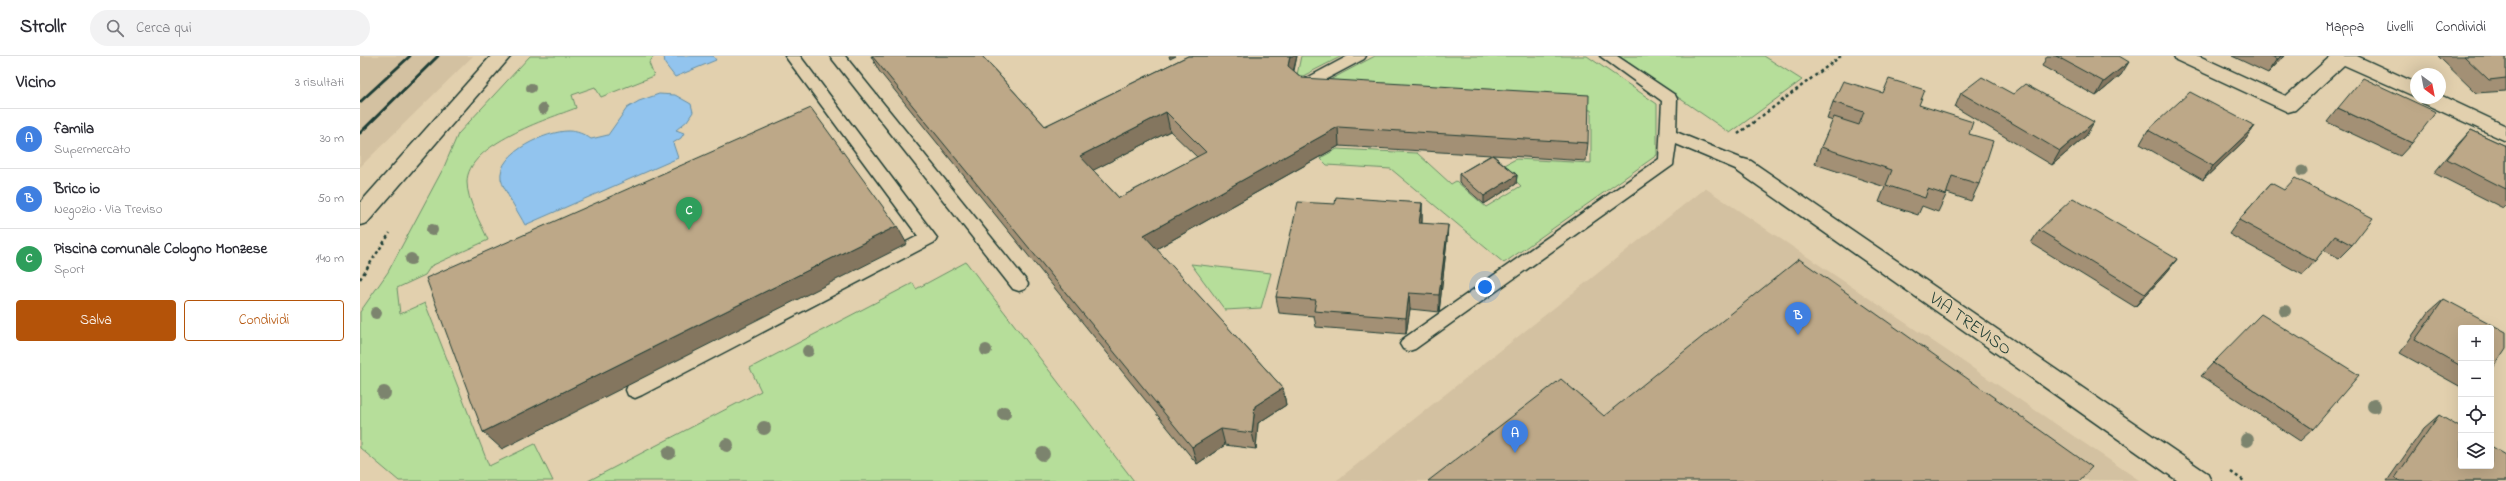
<!DOCTYPE html>
<html lang="it">
<head>
<meta charset="utf-8">
<style>
  body { margin:0; font-family:"Indie Flower",sans-serif; background:#f2f2f3; color:#2b2b33 }
  .controls { position:absolute; right:12px; bottom:12px; display:grid; overflow:hidden; border-radius:4px; box-shadow:0 4px 16px #0002 }
  .controls button { width:36px; height:36px; display:grid; place-items:center; padding:0; border:0; border-bottom:1px solid #e1e1e2; background:#fff; color:#2b2b33; font:20px sans-serif }
  .compass { position:absolute; left:2050px; top:12px; width:36px; height:36px; border-radius:50%; background:#fff; box-shadow:0 4px 16px #0002; rotate:148deg }
  .you { position:absolute; left:1125px; top:231px; width:14px; height:14px; margin:-10px; border:3px solid #fff; border-radius:50%; background:#1a73e8; box-shadow:0 0 0 6px #1a73e833 }
  .badge { display:grid; place-items:center; width:26px; height:26px; border-radius:50%; background:#b45309; color:#fff; font-size:13px; font-weight:700 }
  .pin { position:absolute; translate:-50% -33px; filter:drop-shadow(0 1px 2px #0008) }
  .pin::after { content:''; position:absolute; top:21px; width:14px; height:12px; background:inherit; clip-path:polygon(0 0,100% 0,50% 100%) }
  .list { margin:0; padding:0; list-style:none }
  h2 { display:flex; justify-content:space-between; align-items:center; height:52px; margin:0; padding:0 16px; font-size:17px }
  h2 small { font-size:13px; font-weight:400; color:#7c7c81 }
  .list li { display:grid; grid-template-columns:26px 1fr auto; gap:12px; align-items:center; box-sizing:border-box; height:60px; padding:0 16px; border-top:1px solid #e1e1e2 }
  .list b { display:block; font-size:15px; white-space:nowrap }
  .list p { margin:0; font-size:13px; white-space:nowrap; color:#7c7c81 }
  .list em { font-size:13px; font-style:normal; color:#7c7c81 }
  .actions { display:flex; gap:8px; padding:12px 16px }
  .actions a { flex:1; padding:9px 0; border:1px solid #b45309; border-radius:4px; text-align:center; font-size:14px; color:#b45309 }
  .actions .main { background:#b45309; color:#fff }
  .icon { flex:none; width:22px; height:22px; fill:none; stroke:currentColor; stroke-width:2; stroke-linecap:round; stroke-linejoin:round }
  .map { position:relative; flex:none; width:2146px; height:425px; overflow:hidden }
  header { display:flex; align-items:center; gap:24px; box-sizing:border-box; height:56px; padding:0 20px; background:#fff; border-bottom:1px solid #e1e1e2 }
  header strong { font-size:19px }
  nav { display:flex; gap:22px; margin-inline-start:auto; font-size:14px }
  .search { width:280px; height:36px; background:#f2f2f3; display:flex; align-items:center; gap:10px; box-sizing:border-box; padding:0 14px; border-radius:22px; color:#7c7c81; font-size:15px }
  main { display:flex }
  aside { flex:1; background:#fff }
  .map>svg:first-child { display:block }
  .built { fill:#d3c1a1 }
  .green { fill:#b6de9a; stroke:#6a8e67 }
  .water { fill:#92c4ee; stroke:#648ea4 }
  .lines { fill:none; stroke-linecap:round; stroke-linejoin:round }
  .lane-casing { stroke:#1f3d34; stroke-width:3 }
  .street-casing { stroke:#1f3d34; stroke-width:3 }
  .path { stroke:#1f3d34; stroke-width:2.5; stroke-dasharray:3 3; stroke-linecap:butt }
  .lane { fill:#e2d0ae; fill-rule:evenodd }
  .street { fill:#e2d0ae; fill-rule:evenodd }
  .rail { stroke:#1f3d34; stroke-width:3 }
  .tree { fill:#7b846e }
  .wall { fill:#a39075; stroke:#1f3d34; fill-rule:evenodd }
  .shaded-wall { fill:#84765f; stroke:#1f3d34 }
  .building { fill:#bda888; stroke:#1f3d34; fill-rule:evenodd }
  .labels { text-anchor:middle; stroke-width:3.5; stroke-linejoin:round; paint-order:stroke }
  .street-label { font-size:18px; fill:#1f3d34; stroke:#e2d0ae }
</style>
</head>
<body>
<header>
<strong>Strollr</strong>
<div class="search"><svg class="icon" aria-label="search" viewBox="0 0 24 24"><circle cx="10" cy="10" r="6"/><path d="M15 15l6 6"/></svg>Cerca qui</div>
<nav><a>Mappa</a><a>Livelli</a><a>Condividi</a></nav>
</header>
<main>
<aside>
<h2>Vicino<small>3 risultati</small></h2>
<ul class="list">
<li><span class="badge" style="background:#3f7fe0">A</span><div><b>famila</b><p>Supermercato</p></div><em>30 m</em></li>
<li><span class="badge" style="background:#3f7fe0">B</span><div><b>Brico io</b><p>Negozio · Via Treviso</p></div><em>50 m</em></li>
<li><span class="badge" style="background:#2e9e5b">C</span><div><b>Piscina comunale Cologno Monzese</b><p>Sport</p></div><em>140 m</em></li>
</ul>
<div class="actions"><a class="main">Salva</a><a>Condividi</a></div>
</aside>
<div class="map">
<svg width="2146" height="425" viewBox="0 0 2146 425">
  <rect width="100%" height="100%" fill="#e2d0ae"/>
  <filter id="ink" filterUnits="userSpaceOnUse"><feTurbulence type="fractalNoise" baseFrequency=".025" numOctaves="2"/><feDisplacementMap in="SourceGraphic" scale="8" xChannelSelector="R" yChannelSelector="G"/><feConvolveMatrix kernelMatrix="1 2 1 2 8 2 1 2 1" color-interpolation-filters="sRGB"/></filter>
  <g filter="url(#ink)">
    <g class="built">
      <polygon points="0,0 113,0 0,111"/>
      <polygon points="1345,132 1779,424 976,425"/>
    </g>
    <g class="green">
      <path d="M170,0H294L289,7L294,20L241,41L235,31L212,39L216,52C188,63 107,88 107,126C107,145 121,167 128,184L71,210L65,219L37,232L40,258L65,247L129,410L175,388L193,425H39L0,392V256L28,216L84,111L98,78Z"/>
      <polygon points="941,0 982,0 943,20 937,19"/>
      <polygon points="1015,0 1227,0 1297,48 1297,99 1144,207 1031,113 967,109 960,102 977,93 1057,97 1091,128 1096,125 1126,151 1161,130 1141,111 1156,103 1231,107 1231,54 1118,48 964,27"/>
      <polygon points="1258,0 1404,0 1442,24 1370,77"/>
      <polygon points="606,206 774,425 228,425 401,335 390,312 553,227 556,233"/>
      <polygon points="831,208 911,217 901,252 865,254"/>
    </g>
    <g class="water">
      <polygon points="304,0 353,0 356,4 315,21 305,8"/>
      <path d="M299,38L315,39L331,48L333,56L327,65L316,74L324,77L321,82L313,87L318,102L165,169C160,159 143,133 141,123C137,96 188,75 208,75C217,75 224,78 231,83L248,79L267,52L279,45Z"/>
    </g>
    <g class="lines">
      <defs>
        <g id="lane">
          <polygon points="425,0 440,0 577,182 575,186 282,339 275,342 268,339 266,334 268,329 558,180"/>
          <polygon points="470,0 485,0 665,223 668,228 665,233 659,235 653,233"/>
          <polygon points="988,0 1006,0 1004,3 944,35 939,37 932,32 934,29"/>
          <polygon points="1240,0 1257,0 1315,39 1317,43 1316,76 1390,106 1392,110 1390,114 1378,114 1316,88 1313,109 1055,293 1049,295 1043,293 1040,288 1043,283 1299,103 1302,45"/>
        </g>
        <g id="street">
          <polygon points="131,0 151,0 7,167 0,169 0,147"/>
          <polygon points="1814,0 1839,0 1926,40 1971,0 1997,0 2056,27 2056,41 1984,9 1935,54 1928,56 1816,4"/>
          <polygon points="2080,39 2146,70 2146,85 2063,47 2060,42 2080,42"/>
          <polygon points="1384,103 1391,105 1847,417 1851,425 1818,425 1377,115 1374,110 1377,105"/>
        </g>
      </defs>
      <use href="#lane" class="lane-casing"/>
      <use href="#street" class="street-casing"/>
      <g class="path">
        <polyline points="1378,78 1481,0"/>
        <polyline points="0,223 30,177"/>
        <polyline points="1871,416 1884,425"/>
      </g>
      <use href="#lane" class="lane"/>
      <use href="#street" class="street"/>
      <g class="rail">
        <polyline points="0,46 50,0"/>
        <polyline points="0,77 78,0"/>
      </g>
    </g>
    <g class="tree">
      <circle cx="171" cy="32" r="5"/>
      <circle cx="183" cy="53" r="5.5"/>
      <circle cx="1942" cy="115" r="5.5"/>
      <circle cx="72" cy="174" r="6"/>
      <circle cx="51" cy="203" r="6"/>
      <circle cx="1925" cy="255" r="6"/>
      <circle cx="16" cy="257" r="6"/>
      <circle cx="626" cy="294" r="6"/>
      <circle cx="448" cy="295" r="6"/>
      <circle cx="24" cy="337" r="7"/>
      <circle cx="2014" cy="350" r="7"/>
      <circle cx="644" cy="357" r="7"/>
      <circle cx="404" cy="372" r="7"/>
      <circle cx="1887" cy="384" r="7"/>
      <circle cx="367" cy="389" r="7"/>
      <circle cx="309" cy="397" r="7"/>
      <circle cx="683" cy="398" r="7"/>
    </g>
    <g class="wall">
      <path d="M511,0H622L685,70L828,0H937L934,15L942,22L1228,87L1226,105L1133,99L1157,119L1156,128L1124,148L1099,126V118L1131,99L979,90L796,193L923,332L926,349L898,367L896,393L865,389L837,408L519,15ZM810,75L837,101L759,142L733,114Z"/>
      <polygon points="1687,0 1759,0 1761,19 1736,40 1682,10"/>
      <polygon points="1872,0 1924,0 1908,17"/>
      <polygon points="2078,0 2146,0 2146,35 2116,37"/>
      <polygon points="1601,37 1726,80 1692,109 1595,51"/>
      <polygon points="1473,46 1559,49 1609,78 1619,128 1611,145 1587,137 1578,156 1562,150 1558,159 1519,146 1525,131 1455,108 1461,91 1473,65 1467,63"/>
      <polygon points="1978,52 2052,87 2040,100 1967,66"/>
      <polygon points="1895,70 1885,84 1843,124 1780,88 1788,74"/>
      <polygon points="2111,74 2146,90 2146,149 2143,152 2074,117 2099,87"/>
      <polygon points="1911,127 1992,189 1979,202 1964,194 1943,219 1869,178 1879,164"/>
      <polygon points="1062,147 1062,167 1087,185 1079,256 1050,253 1046,278 956,271 954,260 919,257 916,241 975,148"/>
      <polygon points="1679,174 1817,203 1807,216 1775,251 1671,187"/>
      <polygon points="2084,243 2101,272 2101,331 2040,297 2069,256"/>
      <polygon points="1853,307 1953,373 1940,385 1841,320"/>
      <polygon points="2079,359 2146,425 2027,425 2064,372"/>
    </g>
    <g class="shaded-wall">
      <polygon points="809,0 816,0 810,3"/>
      <polygon points="930,0 937,0 930,28 928,10"/>
      <polygon points="1921,0 1924,0 1908,17 1918,3"/>
      <polygon points="1769,6 1761,19 1736,40 1744,26"/>
      <polygon points="806,56 810,75 726,118 720,100"/>
      <polygon points="1734,66 1726,80 1692,109 1700,95"/>
      <polygon points="1895,70 1885,84 1843,124 1853,110"/>
      <polygon points="978,71 979,90 789,197 784,179"/>
      <polygon points="1157,119 1156,128 1124,148 1124,140"/>
      <polygon points="1062,147 1062,164 1059,183 1059,167"/>
      <polygon points="1088,169 1087,185 1079,256 1079,239"/>
      <polygon points="537,170 547,188 142,393 123,376"/>
      <polygon points="1817,203 1807,216 1775,251 1785,238"/>
      <polygon points="1049,237 1050,253 1046,278 1046,262"/>
      <polygon points="923,332 926,349 898,367 896,393 892,377 895,350"/>
      <polygon points="861,373 865,389 837,408 832,391"/>
    </g>
    <g class="building">
      <path d="M512,0H622L685,70L828,0H930L928,10L942,22L1229,39L1228,87L978,71L784,179L923,332L895,350L892,377L861,373L832,391ZM806,56L846,96L759,142L720,100Z"/>
      <polygon points="1696,0 1759,0 1769,6 1744,26"/>
      <polygon points="1911,0 1921,0 1918,3"/>
      <polygon points="2104,0 2146,0 2146,22 2129,24"/>
      <polygon points="1622,21 1653,38 1665,28 1734,66 1700,95 1601,37"/>
      <polygon points="2003,22 2076,56 2052,87 1978,52"/>
      <polygon points="1529,23 1565,34 1559,49 1613,66 1609,78 1633,85 1619,128 1592,120 1586,139 1568,133 1565,142 1526,129 1532,114 1461,91 1474,61 1499,69 1504,56 1473,46 1483,25 1523,37"/>
      <polygon points="1830,36 1895,70 1853,110 1788,74"/>
      <polygon points="451,52 537,170 123,376 66,222"/>
      <polygon points="2111,74 2146,90 2146,133 2087,103"/>
      <polygon points="1132,99 1157,119 1124,140 1099,118"/>
      <polygon points="1935,122 2013,162 1992,189 1975,180 1955,205 1879,164 1911,127 1924,134"/>
      <polygon points="976,141 1062,147 1059,167 1088,169 1079,239 1049,237 1046,262 954,255 956,244 916,241 938,146 975,148"/>
      <polygon points="1713,142 1817,203 1785,238 1679,174"/>
      <polygon points="1439,203 1732,411 1719,425 1068,425 1201,323 1244,360"/>
      <polygon points="2084,243 2146,276 2146,292 2131,315 2131,272 2101,272 2101,310 2055,284"/>
      <polygon points="1901,258 1999,319 1953,373 1853,307"/>
      <polygon points="2079,359 2101,372 2101,410 2131,410 2131,390 2146,399 2146,425 2040,425 2035,422"/>
    </g>
  </g>
  <g class="labels">
    <g class="street-label">
      <text transform="translate(1611 267) rotate(35)" y="6">VIA TREVISO</text>
    </g>
  </g>
</svg>
<div class="controls">
<button>+</button>
<button>−</button>
<button><svg class="icon" aria-label="locate" viewBox="0 0 24 24"><circle cx="12" cy="12" r="6"/><path d="M12 2v4M12 18v4M2 12h4M18 12h4"/></svg></button>
<button><svg class="icon" aria-label="layers" viewBox="0 0 24 24"><path d="M12 4l9 5-9 5-9-5zM3 14l9 5 9-5"/></svg></button>
</div>
<svg class="compass" viewBox="-18 -18 36 36"><path d="M0-13l5 13h-10z" fill="#e53935"/><path d="M0 13l5-13h-10z" fill="#7c7c81"/></svg>
<div class="you"></div>
<div class="pin badge" style="left:1155px;top:397px;background:#3f7fe0">A</div>
<div class="pin badge" style="left:1438px;top:279px;background:#3f7fe0">B</div>
<div class="pin badge" style="left:329px;top:174px;background:#2e9e5b">C</div>
</div>
</main>
</body>
</html>
